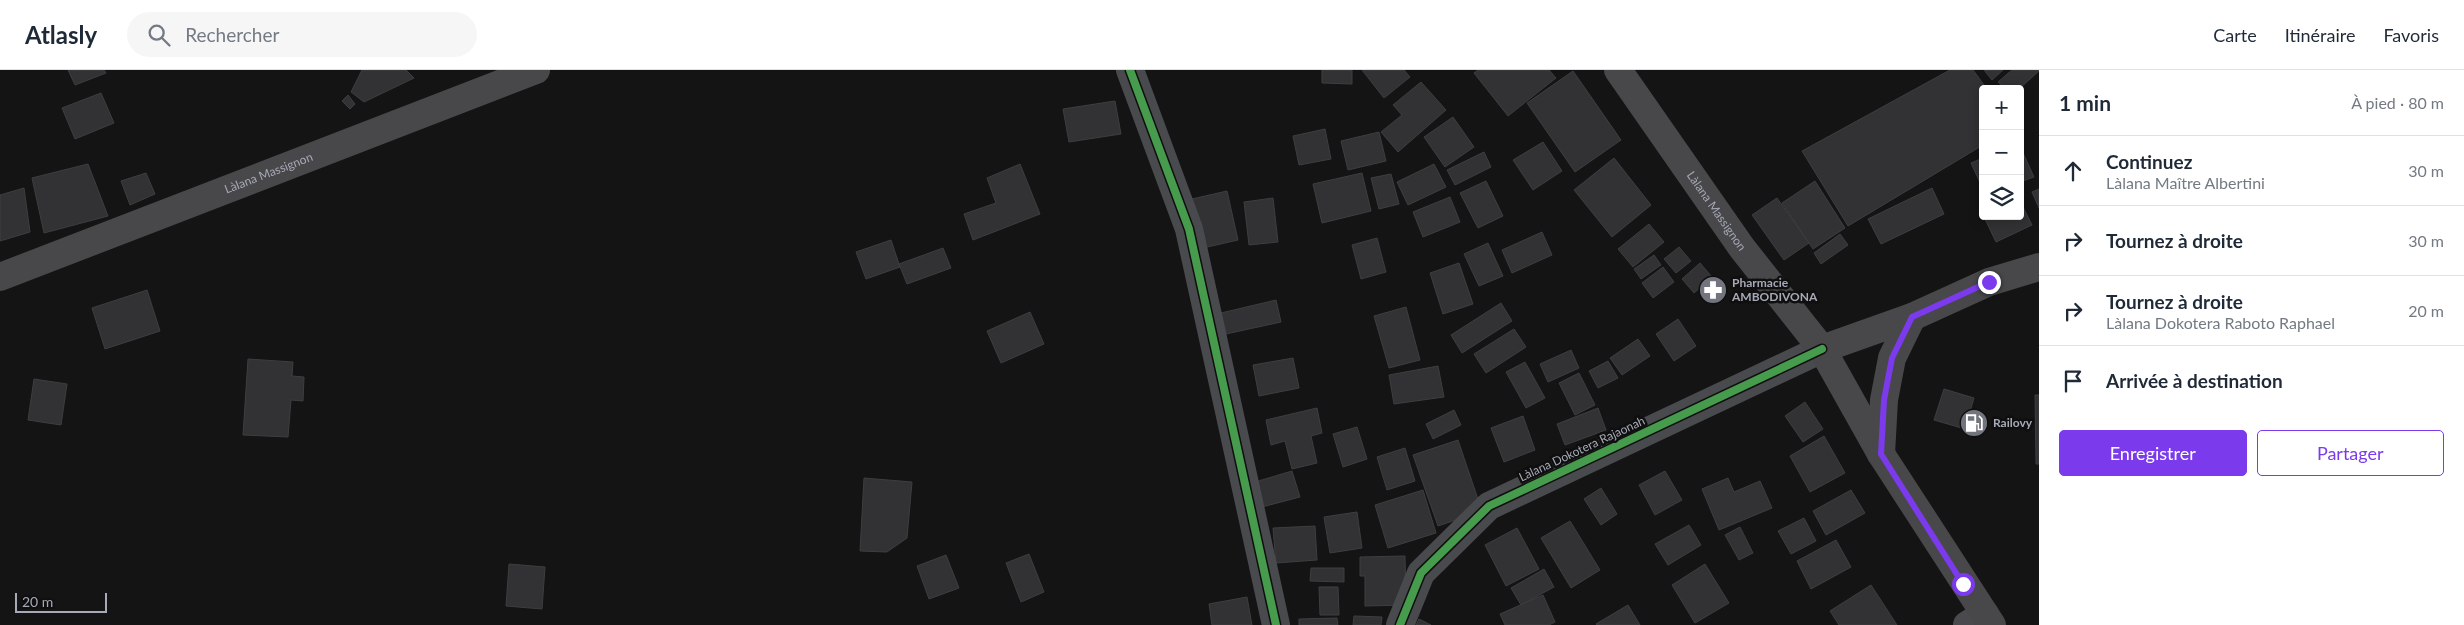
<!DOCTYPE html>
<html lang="fr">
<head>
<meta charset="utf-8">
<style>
  body { margin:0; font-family:Lato,sans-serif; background:#f6f6f7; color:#1f2937 }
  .controls { position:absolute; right:15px; top:15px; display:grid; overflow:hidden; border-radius:5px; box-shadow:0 2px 12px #0003 }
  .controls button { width:45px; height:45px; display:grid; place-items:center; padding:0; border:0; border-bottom:1px solid #e0e1e3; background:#fff; color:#1f2937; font:25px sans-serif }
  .scale { position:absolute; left:15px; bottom:12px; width:92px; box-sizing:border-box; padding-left:5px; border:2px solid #a6a9b6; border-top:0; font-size:14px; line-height:18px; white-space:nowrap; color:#a6a9b6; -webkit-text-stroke:4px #0f0f10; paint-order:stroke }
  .stop { position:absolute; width:15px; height:15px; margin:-11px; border:4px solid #7c3aed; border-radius:50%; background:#fff }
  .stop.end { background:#7c3aed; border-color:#fff; box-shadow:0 1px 5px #0008 }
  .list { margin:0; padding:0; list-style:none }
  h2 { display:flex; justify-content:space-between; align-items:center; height:65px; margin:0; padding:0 20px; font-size:21px }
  h2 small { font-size:16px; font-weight:400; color:#747a83 }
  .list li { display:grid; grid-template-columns:32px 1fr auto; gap:15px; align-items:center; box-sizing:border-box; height:70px; padding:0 20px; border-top:1px solid #e0e1e3 }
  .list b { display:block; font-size:19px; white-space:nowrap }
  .list p { margin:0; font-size:16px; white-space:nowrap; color:#747a83 }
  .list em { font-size:16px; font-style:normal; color:#747a83 }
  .actions { display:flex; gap:10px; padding:15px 20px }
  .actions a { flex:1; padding:11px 0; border:1px solid #7c3aed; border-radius:5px; text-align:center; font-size:18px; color:#7c3aed }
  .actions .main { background:#7c3aed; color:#fff }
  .icon { flex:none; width:28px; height:28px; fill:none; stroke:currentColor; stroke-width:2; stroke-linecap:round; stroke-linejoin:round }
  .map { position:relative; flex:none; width:2039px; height:555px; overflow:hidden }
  header { display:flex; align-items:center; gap:30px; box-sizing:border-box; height:70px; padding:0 25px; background:#fff; border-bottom:1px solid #e0e1e3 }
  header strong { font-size:24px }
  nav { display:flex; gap:28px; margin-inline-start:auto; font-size:18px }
  .search { width:350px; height:45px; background:#f6f6f7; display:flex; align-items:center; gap:12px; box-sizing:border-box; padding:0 18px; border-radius:28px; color:#747a83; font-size:19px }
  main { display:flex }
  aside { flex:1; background:#fff }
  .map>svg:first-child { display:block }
  .building { fill:#323234; stroke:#3d3e41 }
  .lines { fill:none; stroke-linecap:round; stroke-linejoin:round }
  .minor { stroke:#494a4d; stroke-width:28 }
  .secondary { stroke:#48484b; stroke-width:28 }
  .cycleway-casing { stroke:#0f0f10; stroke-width:11 }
  .cycleway { stroke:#469c4c; stroke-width:8 }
  .route { stroke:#7c3aed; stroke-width:6 }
  .labels { text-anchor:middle; stroke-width:5; stroke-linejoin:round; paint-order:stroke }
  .street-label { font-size:12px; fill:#a6a9b6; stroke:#0f0f10 }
  .poi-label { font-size:12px; font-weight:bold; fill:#a6a9b6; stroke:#0f0f10; text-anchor:start }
</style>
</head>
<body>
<header>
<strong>Atlasly</strong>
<div class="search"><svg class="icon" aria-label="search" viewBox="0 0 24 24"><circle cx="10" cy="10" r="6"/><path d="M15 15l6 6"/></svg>Rechercher</div>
<nav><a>Carte</a><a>Itinéraire</a><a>Favoris</a></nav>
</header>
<main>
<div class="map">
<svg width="2039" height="555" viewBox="0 0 2039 555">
  <rect width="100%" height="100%" fill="#141415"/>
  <g class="building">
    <polygon points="68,0 104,0 106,3 75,15"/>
    <polygon points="362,0 406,0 414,8 364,32 351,22"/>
    <polygon points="1322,0 1352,0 1352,14 1322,13"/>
    <polygon points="1362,0 1404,0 1410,7 1384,28"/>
    <polygon points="1478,0 1549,0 1556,8 1508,46 1474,3"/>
    <polygon points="1950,0 1973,0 1987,19 1983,19 1983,75 1848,156 1802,81"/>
    <polygon points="1984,0 2003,0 1992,10"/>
    <polygon points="2012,0 2039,0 2039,1 2019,19 2005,19 1998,12"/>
    <polygon points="1573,1 1621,70 1575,102 1527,33"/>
    <polygon points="1421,12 1446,40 1398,82 1381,62 1402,45 1393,35"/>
    <polygon points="101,23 114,53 75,69 62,38"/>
    <polygon points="348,25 355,34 350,39 342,31"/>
    <polygon points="1115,31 1121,64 1069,72 1063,39"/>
    <polygon points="1453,47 1474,77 1445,97 1424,67"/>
    <polygon points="1325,59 1331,89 1299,95 1293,66"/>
    <polygon points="1379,62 1386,91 1348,100 1341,71"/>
    <polygon points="1543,72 1562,101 1533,120 1513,90"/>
    <polygon points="2020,76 2034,107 2020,112"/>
    <polygon points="1484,82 1491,97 1455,115 1447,100"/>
    <polygon points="1614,88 1651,135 1612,167 1574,120"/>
    <polygon points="1983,88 1983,119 1971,93"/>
    <polygon points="88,94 108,146 44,163 32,108"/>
    <polygon points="1020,94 1040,144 973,170 964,144 996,133 987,108"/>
    <polygon points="1434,94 1446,117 1408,135 1397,112"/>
    <polygon points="146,103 155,124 130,135 121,111"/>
    <polygon points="1362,103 1371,141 1322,153 1313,114"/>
    <polygon points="1391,104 1399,134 1379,139 1371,108"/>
    <polygon points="1486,111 1503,146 1478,158 1460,123"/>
    <polygon points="1815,111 1845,158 1813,179 1782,133"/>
    <polygon points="24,118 30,162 0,171 0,125"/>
    <polygon points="1932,118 1944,144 1881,174 1868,149"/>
    <polygon points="2039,119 2039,138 2032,122"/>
    <polygon points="1227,121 1238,170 1203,178 1192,129"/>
    <polygon points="1450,127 1460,152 1423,167 1413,142"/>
    <polygon points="1273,128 1278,172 1249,175 1244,132"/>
    <polygon points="1777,128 1809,173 1784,190 1752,145"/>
    <polygon points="2020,131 2032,155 1996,172 1984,147 2020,146"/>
    <polygon points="1649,154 1664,172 1633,197 1618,179"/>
    <polygon points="1542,162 1552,185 1512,203 1502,180"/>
    <polygon points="1840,164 1848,175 1821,194 1814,183"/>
    <polygon points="1377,168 1386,202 1361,209 1352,175"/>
    <polygon points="891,170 900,197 866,209 856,182"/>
    <polygon points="1488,173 1503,206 1479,216 1464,184"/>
    <polygon points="1679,177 1691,191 1676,203 1664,189"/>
    <polygon points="943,178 951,198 907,214 899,194"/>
    <polygon points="1654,185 1661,195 1641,209 1634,199"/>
    <polygon points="1459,193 1473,234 1443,244 1430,203"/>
    <polygon points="1700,193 1712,207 1694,223 1682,209"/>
    <polygon points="1663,197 1674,212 1653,228 1642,213"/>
    <polygon points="147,220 160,261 105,279 92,238"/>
    <polygon points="1276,230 1281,252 1226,264 1221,243"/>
    <polygon points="1501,233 1512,251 1462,283 1451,265"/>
    <polygon points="1406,237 1420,290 1389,298 1374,246"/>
    <polygon points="1030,242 1044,274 1001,293 987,261"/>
    <polygon points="1678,249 1696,276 1674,291 1656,264"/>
    <polygon points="1514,259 1526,277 1486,303 1474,284"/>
    <polygon points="1638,269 1650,286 1622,305 1610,288"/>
    <polygon points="1571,280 1579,298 1548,312 1540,294"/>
    <polygon points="1293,288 1299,318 1259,326 1253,295"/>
    <polygon points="248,289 293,292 292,306 304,307 303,331 291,330 288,367 243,365"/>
    <polygon points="1608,291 1618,308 1598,318 1589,301"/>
    <polygon points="1525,292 1545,328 1526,338 1506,302"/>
    <polygon points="1438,296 1444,327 1394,334 1389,305"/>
    <polygon points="1579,303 1595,335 1575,345 1559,313"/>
    <polygon points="34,309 67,314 61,355 28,350"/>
    <polygon points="1944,319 1974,328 1965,359 1934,350"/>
    <polygon points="2035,325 2039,325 2039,394 2036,394"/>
    <polygon points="1805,332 1823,359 1803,372 1785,346"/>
    <polygon points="1317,338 1322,363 1311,366 1317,393 1292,399 1285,371 1271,375 1266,350"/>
    <polygon points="1598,338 1606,360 1565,375 1557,354"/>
    <polygon points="1454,340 1461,355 1433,369 1426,354"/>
    <polygon points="1523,346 1535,380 1504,392 1491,358"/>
    <polygon points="1357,357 1367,389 1343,397 1333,364"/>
    <polygon points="1824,366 1845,403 1810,422 1790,386"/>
    <polygon points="1458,370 1482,441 1438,456 1413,385"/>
    <polygon points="1405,378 1415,411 1387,420 1377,387"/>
    <polygon points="1292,401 1300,427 1262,437 1255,412"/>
    <polygon points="1665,401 1682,430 1655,445 1639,415"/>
    <polygon points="864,408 912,412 907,468 887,482 860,481"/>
    <polygon points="1728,408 1734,422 1760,411 1772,438 1719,460 1702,419"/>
    <polygon points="1601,418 1617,444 1601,455 1584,429"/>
    <polygon points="1423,420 1436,463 1388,478 1375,435"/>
    <polygon points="1851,420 1865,443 1826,465 1813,441"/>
    <polygon points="1357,442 1362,478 1330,483 1324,447"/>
    <polygon points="1804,448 1816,471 1791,484 1778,461"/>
    <polygon points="1570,451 1600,500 1571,518 1541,468"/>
    <polygon points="1689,455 1701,475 1668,495 1655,474"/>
    <polygon points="1315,456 1317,490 1276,493 1273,458"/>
    <polygon points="1740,457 1753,483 1739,490 1725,465"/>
    <polygon points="1517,458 1539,499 1506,516 1485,475"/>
    <polygon points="1836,470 1851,497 1811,519 1797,491"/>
    <polygon points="1029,484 1044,522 1021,532 1006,493"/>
    <polygon points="946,485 959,518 929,529 917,496"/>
    <polygon points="1405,486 1406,535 1365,536 1365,506 1360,506 1360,487"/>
    <polygon points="509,494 545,497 542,539 506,536"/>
    <polygon points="1705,494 1729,533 1695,553 1672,515"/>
    <polygon points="1311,498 1344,498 1344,512 1310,511"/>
    <polygon points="1544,499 1554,517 1521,535 1511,518"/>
    <polygon points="1871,515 1897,555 1839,555 1830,541"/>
    <polygon points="1319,517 1338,517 1339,545 1320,545"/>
    <polygon points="1543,525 1555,552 1549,555 1505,555 1500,544"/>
    <polygon points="1247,527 1252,555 1212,555 1209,534"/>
    <polygon points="1628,535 1640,555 1597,555 1596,554"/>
    <polygon points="1354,546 1382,547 1381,555 1353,555"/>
    <polygon points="1337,548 1338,555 1299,555 1299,549"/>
    <polygon points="1419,549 1431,555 1416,555"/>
  </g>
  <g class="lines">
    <g class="minor">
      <polyline points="1130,0 1189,159 1276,555"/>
      <polyline points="1400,555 1421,503 1489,436 1822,279"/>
      <polyline points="1967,555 1985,544"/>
    </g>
    <g class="secondary">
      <path id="s1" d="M1618,0L1742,178L1822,279L1881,384L1992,555"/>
      <path id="s2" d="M0,207L536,0"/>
      <polyline points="1822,279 1912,247 1989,212 2039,197"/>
      <polyline points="1881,384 1884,330 1892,288 1912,247"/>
    </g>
    <defs>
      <g id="cycleway">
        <polyline points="1130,0 1189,159 1276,555"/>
        <polyline points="1400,555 1421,503 1489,436 1822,279"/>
      </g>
    </defs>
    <use href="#cycleway" class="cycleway-casing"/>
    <use href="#cycleway" class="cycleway"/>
  </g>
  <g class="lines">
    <polyline class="route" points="1963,514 1881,384 1884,330 1892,288 1912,247 1989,212"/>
  </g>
  <defs>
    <symbol id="pharmacy-disc" viewBox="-11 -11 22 22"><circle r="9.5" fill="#73757e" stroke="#0f0f10"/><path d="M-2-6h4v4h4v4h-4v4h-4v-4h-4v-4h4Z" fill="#fff"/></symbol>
    <symbol id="fuel-disc" viewBox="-11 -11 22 22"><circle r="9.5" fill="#73757e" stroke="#0f0f10"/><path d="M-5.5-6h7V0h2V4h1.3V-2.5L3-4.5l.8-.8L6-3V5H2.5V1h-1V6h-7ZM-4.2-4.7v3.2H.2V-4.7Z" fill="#fff"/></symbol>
  </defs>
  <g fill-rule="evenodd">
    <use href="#pharmacy-disc" x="1697" y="204" width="32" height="32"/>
    <use href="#fuel-disc" x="1958" y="337" width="32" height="32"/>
  </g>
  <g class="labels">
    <g class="street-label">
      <text dy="4" stroke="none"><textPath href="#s2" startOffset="288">Làlana Massignon</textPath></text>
      <text dy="4" stroke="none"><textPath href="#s1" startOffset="172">Làlana Massignon</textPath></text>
      <text transform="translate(1582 379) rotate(-25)" y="4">Làlana Dokotera Rajaonah</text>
    </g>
    <g class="poi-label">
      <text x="1732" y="217">Pharmacie<tspan x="1732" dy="14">AMBODIVONA</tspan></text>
      <text x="1993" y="357">Railovy</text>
    </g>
  </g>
</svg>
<div class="controls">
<button>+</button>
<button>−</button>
<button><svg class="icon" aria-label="layers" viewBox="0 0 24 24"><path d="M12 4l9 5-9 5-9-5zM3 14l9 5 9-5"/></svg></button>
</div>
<div class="scale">20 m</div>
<div class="stop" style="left:1963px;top:514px"></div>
<div class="stop end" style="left:1989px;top:212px"></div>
</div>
<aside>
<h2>1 min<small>À pied · 80 m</small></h2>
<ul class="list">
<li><svg class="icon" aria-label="ahead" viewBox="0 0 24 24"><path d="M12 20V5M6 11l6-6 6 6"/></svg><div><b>Continuez</b><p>Làlana Maître Albertini</p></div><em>30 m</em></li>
<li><svg class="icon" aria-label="right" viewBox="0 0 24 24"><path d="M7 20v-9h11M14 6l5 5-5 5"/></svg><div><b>Tournez à droite</b></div><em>30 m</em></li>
<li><svg class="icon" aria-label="right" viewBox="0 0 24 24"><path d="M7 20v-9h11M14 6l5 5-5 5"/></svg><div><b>Tournez à droite</b><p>Làlana Dokotera Raboto Raphael</p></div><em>20 m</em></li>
<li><svg class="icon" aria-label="arrive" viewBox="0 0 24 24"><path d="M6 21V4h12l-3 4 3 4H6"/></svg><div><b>Arrivée à destination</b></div></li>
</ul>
<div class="actions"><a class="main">Enregistrer</a><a>Partager</a></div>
</aside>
</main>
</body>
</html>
